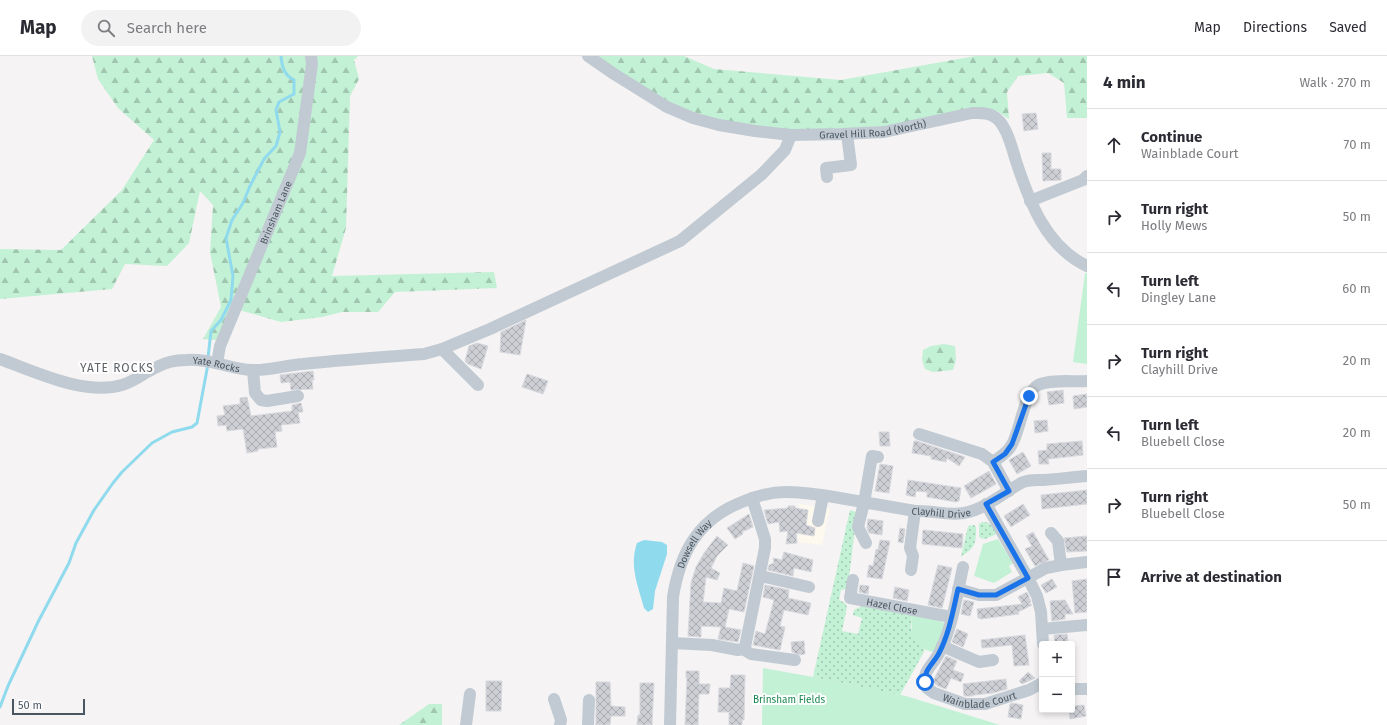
<!DOCTYPE html>
<html lang="en">
<head>
<meta charset="utf-8">
<style>
  body { margin:0; font-family:"Fira Sans",sans-serif; background:#f2f2f3; color:#2b2b33 }
  .controls { position:absolute; right:12px; bottom:12px; display:grid; overflow:hidden; border-radius:4px; box-shadow:0 2px 6px #0003 }
  .controls button { width:36px; height:36px; display:grid; place-items:center; padding:0; border:0; border-bottom:1px solid #e1e1e2; background:#fff; color:#2b2b33; font:20px sans-serif }
  .scale { position:absolute; left:12px; bottom:10px; width:73px; box-sizing:border-box; padding-left:4px; border:2px solid #4a5661; border-top:0; font-size:11px; line-height:14px; white-space:nowrap; color:#4a5661; -webkit-text-stroke:3px #fff; paint-order:stroke }
  .stop { position:absolute; width:12px; height:12px; margin:-9px; border:3px solid #1a73e8; border-radius:50%; background:#fff }
  .stop.end { background:#1a73e8; border-color:#fff; box-shadow:0 1px 4px #0008 }
  .list { margin:0; padding:0; list-style:none }
  h2 { display:flex; justify-content:space-between; align-items:center; height:52px; margin:0; padding:0 16px; font-size:17px }
  h2 small { font-size:13px; font-weight:400; color:#7c7c81 }
  .list li { display:grid; grid-template-columns:26px 1fr auto; gap:12px; align-items:center; box-sizing:border-box; height:72px; padding:0 16px; border-top:1px solid #e1e1e2 }
  .list b { display:block; font-size:15px; white-space:nowrap }
  .list p { margin:0; font-size:13px; white-space:nowrap; color:#7c7c81 }
  .list em { font-size:13px; font-style:normal; color:#7c7c81 }
  .icon { flex:none; width:22px; height:22px; fill:none; stroke:currentColor; stroke-width:2; stroke-linecap:round; stroke-linejoin:round }
  .map { position:relative; flex:none; width:1087px; height:669px; overflow:hidden }
  header { display:flex; align-items:center; gap:24px; box-sizing:border-box; height:56px; padding:0 20px; background:#fff; border-bottom:1px solid #e1e1e2 }
  header strong { font-size:19px }
  nav { display:flex; gap:22px; margin-inline-start:auto; font-size:14px }
  .search { width:280px; height:36px; background:#f2f2f3; display:flex; align-items:center; gap:10px; box-sizing:border-box; padding:0 14px; border-radius:22px; color:#7c7c81; font-size:15px }
  main { display:flex }
  aside { flex:1; background:#fff }
  .map>svg:first-child { display:block }
  .commercial { fill:#fdf9ef }
  .grass { fill:url(#grass-dots) }
  .forest { fill:url(#forest-firs) }
  .green { fill:#c3f1d5 }
  .water { fill:#90daee }
  .lines { fill:none; stroke-linecap:round; stroke-linejoin:round }
  .stream { stroke:#90daee; stroke-width:3 }
  .building { fill:url(#building-cross-hatch); stroke:#d7d9de }
  .minor { stroke:#c1cad2; stroke-width:12 }
  .route { stroke:#1a73e8; stroke-width:5 }
  .labels { text-anchor:middle; stroke-width:4; stroke-linejoin:round; paint-order:stroke }
  .street-label { font-size:10px; fill:#4a5661; stroke:#fff }
  .park-label { font-size:10px; fill:#17864f; stroke:#fff }
  .quarter-label { font-size:12px; letter-spacing:1px; fill:#5f6368; stroke:#fff }
</style>
</head>
<body>
<header>
<strong>Map</strong>
<div class="search"><svg class="icon" aria-label="search" viewBox="0 0 24 24"><circle cx="10" cy="10" r="6"/><path d="M15 15l6 6"/></svg>Search here</div>
<nav><a>Map</a><a>Directions</a><a>Saved</a></nav>
</header>
<main>
<div class="map">
<svg width="1087" height="669" viewBox="0 0 1087 669">
  <defs>
    <pattern id="grass-dots" width="8" height="8" patternUnits="userSpaceOnUse"><rect width="8" height="8" fill="#c3f1d5"/><path d="M2 2h.1M6 6h.1" fill="none" stroke="#a0c6b0" stroke-width="1.8" stroke-linecap="round"/></pattern>
    <pattern id="forest-firs" width="22" height="20" patternUnits="userSpaceOnUse"><rect width="22" height="20" fill="#c3f1d5"/><path d="M5 1l3.5 6h-7zM16 11l3.5 6h-7z" fill="#a0c6b0"/></pattern>
    <pattern id="building-cross-hatch" width="8" height="8" patternUnits="userSpaceOnUse"><rect width="8" height="8" fill="#cdcfd5"/><path d="M0 0l8 8M0 8l8-8" fill="none" stroke="#a8abb0"/></pattern>
  </defs>
  <rect width="100%" height="100%" fill="#f5f3f3"/>
  <polygon class="commercial" points="799,448 830,452 822,489 798,486"/>
  <g class="grass">
    <polygon points="850,454 859,457 854,480 848,530 846,533 841,534 839,544 845,547 847,551 842,575 858,578 862,562 853,559 854,554 862,550 912,559 911,572 920,590 925,594 900,639 813,621"/>
    <path d="M982,466C991,465 993,472 997,478L985,483L980,482L979,480V468Z"/>
    <path d="M974,469L976,471C976,489 975,491 961,501L968,470Z"/>
  </g>
  <g class="forest">
    <polygon points="92,0 358,0 354,4 359,23 350,40 346,172 332,220 494,216 497,232 395,236 378,256 342,256 322,261 281,266 232,252 216,284 203,283 221,251 210,196 213,149 200,135 189,187 167,210 125,208 112,233 0,243 0,193 61,194 122,134 154,84 118,52 98,23"/>
    <polygon points="595,0 684,0 714,13 841,24 975,0 1087,0 1087,62 1067,62 1064,27 1048,17 1018,20 1007,36 1009,63 997,55 884,70 842,73 792,74 719,65 671,48"/>
    <polygon points="944,288 955,290 956,304 953,314 933,316 925,313 922,304 923,294 931,290"/>
    <polygon points="429,648 442,648 442,669 399,669"/>
  </g>
  <g class="green">
    <polygon points="1085,217 1087,217 1087,308 1073,306"/>
    <polygon points="998,483 1013,507 1009,510 1012,516 994,527 974,520 983,488"/>
    <path d="M912,559L940,565L944,567V571L934,596C912,592 911,578 912,559Z"/>
    <polygon points="763,612 813,621 906,640 1000,669 762,669"/>
  </g>
  <path class="water" d="M644,484L662,486L667,489V498L655,535L653,553L648,556L644,552C638,529 629,510 637,487Z"/>
  <g class="lines">
    <g class="stream">
      <path d="M208,302L211,275L221,264L231,244L233,220L226,182L232,164L243,147L250,130L264,103L276,90L280,76L276,54L279,46L294,38V24C284,19 282,11 281,0"/>
      <polyline points="0,651 8,630 38,566 69,507 76,487 94,454 113,427 122,416 152,387 172,376 192,371 197,367 208,308"/>
    </g>
  </g>
  <g class="building">
    <polygon points="1036,57 1038,73 1024,75 1022,58"/>
    <polygon points="1042,97 1051,97 1051,113 1061,113 1061,124 1043,125"/>
    <polygon points="526,264 520,299 500,296 501,276"/>
    <polygon points="477,287 488,290 481,313 468,308 465,305 469,290"/>
    <polygon points="313,315 314,324 312,324 313,333 291,334 290,326 281,327 280,319"/>
    <polygon points="527,318 548,325 543,338 522,331"/>
    <polygon points="1063,334 1064,347 1049,349 1047,336"/>
    <polygon points="1087,338 1087,351 1074,353 1073,340"/>
    <polygon points="247,341 251,360 292,355 292,349 301,347 303,356 298,356 300,367 281,369 282,375 275,376 277,391 258,393 258,395 247,397 243,373 227,375 226,369 218,370 217,360 225,359 223,350 240,348 240,342"/>
    <polygon points="1047,364 1048,375 1035,377 1034,365"/>
    <polygon points="879,376 889,376 890,390 880,390"/>
    <polygon points="914,385 917,385 965,401 959,410 947,402 946,406 931,403 931,400 912,397"/>
    <polygon points="1082,385 1083,399 1048,403 1049,408 1039,408 1038,395 1047,394 1047,388"/>
    <polygon points="1023,396 1031,410 1017,418 1009,404"/>
    <polygon points="880,408 893,410 889,437 875,435"/>
    <polygon points="989,415 996,428 971,442 964,430"/>
    <polygon points="908,424 961,432 959,445 956,446 927,441 927,436 916,435 915,441 906,439"/>
    <polygon points="1087,434 1087,448 1042,453 1041,439"/>
    <polygon points="1023,448 1030,459 1011,471 1004,460"/>
    <polygon points="788,450 795,450 795,452 808,454 806,469 815,472 814,480 796,477 797,487 786,488 788,475 780,476 779,466 768,468 764,454 788,452"/>
    <polygon points="749,458 753,471 742,476 743,478 735,483 727,472"/>
    <polygon points="868,463 883,465 882,479 869,477 867,472"/>
    <polygon points="900,472 905,473 903,487 898,486"/>
    <polygon points="923,474 963,478 962,492 922,488"/>
    <polygon points="1033,476 1049,504 1035,510 1025,493 1032,490 1026,480"/>
    <polygon points="717,480 728,489 717,500 711,512 720,517 717,524 706,521 703,546 721,547 724,532 737,535 743,507 754,510 744,556 729,553 725,571 741,574 738,586 718,583 721,571 701,570 701,581 688,580 691,527 696,511 704,497"/>
    <polygon points="1087,480 1087,495 1067,496 1064,482"/>
    <polygon points="880,484 890,485 882,523 867,521 869,509 873,510 876,493 878,494"/>
    <polygon points="784,496 813,504 811,516 794,512 793,520 768,514 769,509 774,507 773,502 782,504"/>
    <polygon points="938,509 952,512 942,552 928,549"/>
    <polygon points="1052,523 1057,531 1046,537 1041,529"/>
    <polygon points="1087,523 1087,556 1075,557 1072,525"/>
    <polygon points="765,529 789,534 788,542 811,547 808,559 784,554 780,570 785,571 780,594 753,589 756,575 765,578 774,544 763,541"/>
    <polygon points="860,529 869,530 868,538 859,536"/>
    <polygon points="895,531 909,534 907,545 893,542"/>
    <polygon points="1027,536 1031,546 1028,548 1031,548 1032,549 1018,556 1019,558 981,563 978,562 977,553 1022,548 1018,541"/>
    <polygon points="964,544 974,546 970,560 961,558"/>
    <polygon points="1065,544 1073,558 1065,558 1065,563 1052,565 1050,545"/>
    <polygon points="957,573 968,578 963,591 952,586"/>
    <polygon points="1067,578 1068,588 1055,588 1054,579"/>
    <polygon points="1025,579 1029,609 1014,610 1012,589 982,592 981,584"/>
    <polygon points="804,585 805,598 800,599 792,596 791,586"/>
    <polygon points="946,600 957,605 953,614 964,618 961,626 951,622 946,633 938,630 934,627 933,625"/>
    <polygon points="686,615 699,615 699,628 710,628 709,638 699,638 698,669 685,669 687,622 686,622"/>
    <polygon points="1028,616 1035,622 1022,628 1019,625"/>
    <polygon points="731,619 745,619 744,664 742,664 742,669 729,669 729,656 718,656 719,632 730,632"/>
    <polygon points="1006,623 1007,633 993,637 974,639 972,640 964,640 963,628"/>
    <polygon points="486,625 502,625 501,655 486,655"/>
    <polygon points="596,626 610,626 611,650 625,651 625,660 611,660 610,669 596,669"/>
    <polygon points="640,627 654,627 652,669 637,669 638,659 640,659"/>
    <polygon points="1012,647 1023,649 1021,663 1008,661 1010,648"/>
    <polygon points="1084,649 1086,660 1070,663 1069,654 1072,654 1072,650"/>
  </g>
  <g class="lines">
    <g class="minor">
      <path id="s1" d="M588,0L614,18L667,51L693,62L719,69L755,75L791,79L842,78L884,76L972,57C978,57 987,56 993,60C1006,66 1012,92 1016,105C1029,145 1046,191 1087,210"/>
      <polyline points="827,121 826,112 851,109 847,78"/>
      <polyline points="1030,145 1083,124 1087,120"/>
      <polyline points="442,293 478,329"/>
      <path id="s2" d="M0,303C36,316 85,340 122,329C135,325 145,316 157,311C166,306 176,304 186,304C209,302 230,313 252,314C268,315 287,309 303,308C343,304 384,301 424,298L442,293L490,273L680,185L761,119L785,94L791,79"/>
      <path id="s3" d="M217,307L220,290L300,97L312,8L311,0"/>
      <polyline points="253,314 255,337 261,344 267,345 298,340"/>
      <polyline points="919,378 982,398 993,406 1009,435"/>
      <path d="M993,406C1000,401 1006,398 1011,390C1020,377 1024,336 1038,329C1051,323 1073,326 1087,325"/>
      <polyline points="986,448 1028,522 1037,540 1041,556 1043,588"/>
      <polyline points="818,465 823,440"/>
      <polyline points="1051,477 1058,485 1061,509"/>
      <polyline points="866,487 858,471 864,447 872,400 878,401"/>
      <path id="s4" d="M963,511C957,539 952,574 938,599C930,613 921,615 927,632L934,637L965,648H985L1029,634L1042,627"/>
      <polyline points="911,514 913,500 910,492 915,455"/>
      <polyline points="760,520 809,531"/>
      <path id="s5" d="M853,524L850,542L951,561"/>
      <polyline points="958,533 979,539 996,539 1046,512 1061,509 1087,506"/>
      <polyline points="1042,573 1087,569"/>
      <polyline points="672,587 712,589 738,594 743,593 745,591 765,492 765,483 752,442"/>
      <polyline points="942,590 979,606 993,604"/>
      <polyline points="743,593 751,598 795,604"/>
      <polyline points="1072,633 1087,633"/>
      <polyline points="554,643 561,664 560,669"/>
      <polyline points="466,669 470,638"/>
      <polyline points="588,669 589,644"/>
      <path id="s6" d="M670,669L673,541C680,497 698,463 742,446C756,440 771,436 786,436C800,436 814,438 828,440C857,445 886,450 915,455C932,454 947,460 964,457C986,453 1004,436 1023,426C1031,423 1037,424 1044,424C1059,423 1073,421 1087,420"/>
    </g>
  </g>
  <g class="lines">
    <path class="route" d="M925,626C924,614 932,609 938,599C949,579 953,555 958,533L979,539H996L1028,522L986,448L1009,435L993,406L1005,398L1012,388L1029,340"/>
  </g>
  <g class="labels">
    <g class="street-label">
      <text dy="4" stroke="none"><textPath href="#s1" startOffset="304">Gravel Hill Road (North)</textPath></text>
      <text dy="4" stroke="none"><textPath href="#s3" startOffset="162">Brinsham Lane</textPath></text>
      <text dy="4" stroke="none"><textPath href="#s2" startOffset="227">Yate Rocks</textPath></text>
      <text dy="4" stroke="none"><textPath href="#s6" startOffset="454">Clayhill Drive</textPath></text>
      <text dy="4" stroke="none"><textPath href="#s6" startOffset="186">Dowsell Way</textPath></text>
      <text dy="4" stroke="none"><textPath href="#s5" startOffset="61">Hazel Close</textPath></text>
      <text dy="4" stroke="none"><textPath href="#s4" startOffset="185">Wainblade Court</textPath></text>
    </g>
    <g class="park-label">
      <text x="789" y="647">Brinsham Fields</text>
    </g>
    <g class="quarter-label">
      <text x="117" y="316">YATE ROCKS</text>
    </g>
  </g>
</svg>
<div class="controls">
<button>+</button>
<button>−</button>
</div>
<div class="scale">50 m</div>
<div class="stop" style="left:925px;top:626px"></div>
<div class="stop end" style="left:1029px;top:340px"></div>
</div>
<aside>
<h2>4 min<small>Walk · 270 m</small></h2>
<ul class="list">
<li><svg class="icon" aria-label="ahead" viewBox="0 0 24 24"><path d="M12 20V5M6 11l6-6 6 6"/></svg><div><b>Continue</b><p>Wainblade Court</p></div><em>70 m</em></li>
<li><svg class="icon" aria-label="right" viewBox="0 0 24 24"><path d="M7 20v-9h11M14 6l5 5-5 5"/></svg><div><b>Turn right</b><p>Holly Mews</p></div><em>50 m</em></li>
<li><svg class="icon" aria-label="left" viewBox="0 0 24 24"><path d="M17 20v-9H6M10 6l-5 5 5 5"/></svg><div><b>Turn left</b><p>Dingley Lane</p></div><em>60 m</em></li>
<li><svg class="icon" aria-label="right" viewBox="0 0 24 24"><path d="M7 20v-9h11M14 6l5 5-5 5"/></svg><div><b>Turn right</b><p>Clayhill Drive</p></div><em>20 m</em></li>
<li><svg class="icon" aria-label="left" viewBox="0 0 24 24"><path d="M17 20v-9H6M10 6l-5 5 5 5"/></svg><div><b>Turn left</b><p>Bluebell Close</p></div><em>20 m</em></li>
<li><svg class="icon" aria-label="right" viewBox="0 0 24 24"><path d="M7 20v-9h11M14 6l5 5-5 5"/></svg><div><b>Turn right</b><p>Bluebell Close</p></div><em>50 m</em></li>
<li><svg class="icon" aria-label="arrive" viewBox="0 0 24 24"><path d="M6 21V4h12l-3 4 3 4H6"/></svg><div><b>Arrive at destination</b></div></li>
</ul>
</aside>
</main>
</body>
</html>
